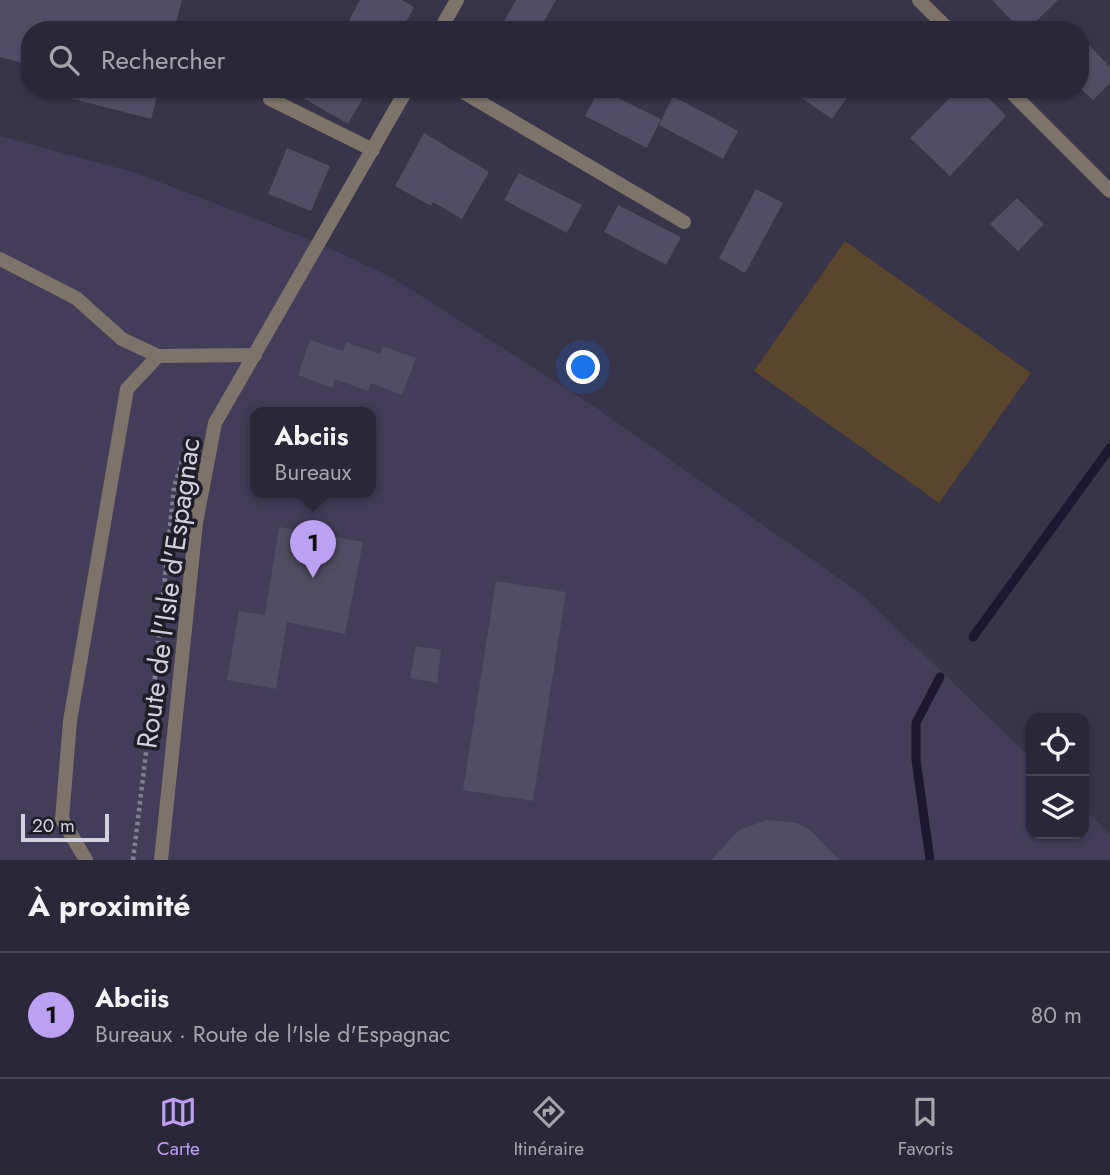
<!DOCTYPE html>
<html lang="fr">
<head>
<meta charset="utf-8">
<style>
  body { margin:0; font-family:Jost,sans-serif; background:#363343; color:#f1f3f6 }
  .controls { position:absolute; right:21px; bottom:21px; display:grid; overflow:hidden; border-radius:14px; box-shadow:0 2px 5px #0004 }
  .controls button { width:63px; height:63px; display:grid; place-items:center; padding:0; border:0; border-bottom:2px solid #464453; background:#2a2738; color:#f1f3f6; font:35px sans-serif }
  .scale { position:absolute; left:21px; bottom:18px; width:88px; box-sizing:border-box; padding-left:7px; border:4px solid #d3d0df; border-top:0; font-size:19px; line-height:24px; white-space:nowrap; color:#d3d0df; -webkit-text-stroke:5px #1f1d27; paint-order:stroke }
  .you { position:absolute; left:584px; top:368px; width:24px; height:24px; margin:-18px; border:5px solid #fff; border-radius:50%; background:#1a73e8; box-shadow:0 0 0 10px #1a73e833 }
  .badge { display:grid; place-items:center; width:46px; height:46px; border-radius:50%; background:#bca0f2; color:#111; font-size:23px; font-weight:700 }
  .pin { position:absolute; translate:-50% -58px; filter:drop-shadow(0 2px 4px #0008) }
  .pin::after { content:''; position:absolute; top:37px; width:24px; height:21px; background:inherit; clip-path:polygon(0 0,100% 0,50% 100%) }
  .popup { position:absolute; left:250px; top:407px; width:126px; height:91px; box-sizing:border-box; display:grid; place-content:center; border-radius:14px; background:#2a2738; filter:drop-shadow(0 2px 5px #0005); font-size:23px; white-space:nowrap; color:#a5a5ae }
  .popup b { font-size:26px; color:#f1f3f6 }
  .popup::after { content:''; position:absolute; left:50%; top:100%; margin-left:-14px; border:14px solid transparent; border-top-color:#2a2738 }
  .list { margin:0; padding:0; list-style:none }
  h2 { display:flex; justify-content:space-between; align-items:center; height:91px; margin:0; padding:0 28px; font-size:30px }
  h2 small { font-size:23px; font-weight:400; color:#a5a5ae }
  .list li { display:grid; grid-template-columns:46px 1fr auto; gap:21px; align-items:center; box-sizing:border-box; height:126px; padding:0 28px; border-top:2px solid #464453 }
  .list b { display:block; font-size:26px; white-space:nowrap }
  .list p { margin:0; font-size:23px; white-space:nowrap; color:#a5a5ae }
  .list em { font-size:23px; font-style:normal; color:#a5a5ae }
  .icon { flex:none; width:38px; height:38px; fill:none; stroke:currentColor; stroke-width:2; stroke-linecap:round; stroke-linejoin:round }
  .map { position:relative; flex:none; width:1110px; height:860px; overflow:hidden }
  .search { position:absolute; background:#2a2738; box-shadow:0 2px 5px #0004; left:21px; right:21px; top:21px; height:77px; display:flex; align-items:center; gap:18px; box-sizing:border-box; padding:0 24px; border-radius:28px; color:#a5a5ae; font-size:26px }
  .sheet { height:217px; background:#2a2738 }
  nav { display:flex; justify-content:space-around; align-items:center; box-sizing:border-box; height:98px; border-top:2px solid #464453; background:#2a2738; font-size:19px; color:#a5a5ae }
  nav a { display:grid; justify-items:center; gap:4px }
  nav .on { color:#bca0f2 }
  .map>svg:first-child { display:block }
  .built { fill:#433d59; fill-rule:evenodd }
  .green { fill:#5a452d }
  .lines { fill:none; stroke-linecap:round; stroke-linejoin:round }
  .stream { stroke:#1d1731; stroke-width:9 }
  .building { fill:#514d64 }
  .path { stroke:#827e91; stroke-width:4.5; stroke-dasharray:3.5 3.5; stroke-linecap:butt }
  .service { stroke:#7c746a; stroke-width:14 }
  .minor { stroke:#7c746a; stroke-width:14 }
  .tertiary { stroke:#7c746a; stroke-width:14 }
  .labels { text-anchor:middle; stroke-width:7; stroke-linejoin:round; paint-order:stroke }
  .street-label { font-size:28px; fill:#d3d0df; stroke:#1f1d27 }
</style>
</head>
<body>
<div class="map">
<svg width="1110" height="860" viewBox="0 0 1110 860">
  <rect width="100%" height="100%" fill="#38344a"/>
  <path class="built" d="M0,136L136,173L321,244L393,278L595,407L860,593L1031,758V834H1084V809L1110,834V860H0ZM255,412H371V492H255Z"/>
  <polygon class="green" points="845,241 1031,373 939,503 754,371"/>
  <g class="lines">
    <g class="stream">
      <polyline points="973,637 1110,448"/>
      <polyline points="930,860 916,760 916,723 940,677"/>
    </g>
  </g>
  <g class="building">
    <polygon points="0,0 182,0 174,30 30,30 30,65 0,57"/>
    <polygon points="360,0 402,0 414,7 402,30 344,30"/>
    <polygon points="516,0 556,0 539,30 499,30"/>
    <polygon points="992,0 1058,0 1027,30 1021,30"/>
    <polygon points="1080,36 1110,67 1110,83 1093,100 1080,88"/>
    <polygon points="67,89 159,89 151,119 66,97"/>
    <polygon points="288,89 368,89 348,124"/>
    <polygon points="599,89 661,119 647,148 585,116"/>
    <polygon points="789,89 853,89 832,119"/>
    <polygon points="959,89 980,89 1006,116 950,176 910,138"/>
    <polygon points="673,96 738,131 723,159 659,125"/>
    <polygon points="424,133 489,172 462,219 433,202 431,206 395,186"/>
    <polygon points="287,148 330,166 311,211 268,194"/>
    <polygon points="519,173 582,205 567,233 504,200"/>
    <polygon points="756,189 783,203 745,273 719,258"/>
    <polygon points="1017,198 1044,224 1018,251 990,224"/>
    <polygon points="618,205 681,237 666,265 604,232"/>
    <polygon points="310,340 343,351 346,342 380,354 383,346 416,358 402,395 371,383 368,391 335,379 332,388 298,375"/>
    <polygon points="279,527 363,542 345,634 287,622 276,689 227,680 239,611 265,615"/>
    <polygon points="496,581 566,592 533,801 463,790"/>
    <polygon points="416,646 441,650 437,683 410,678"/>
    <polygon points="767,820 797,823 810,830 839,860 711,860 739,830"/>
  </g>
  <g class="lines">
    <polyline class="path" points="133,860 154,687 174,487 184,455"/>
    <g class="service">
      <polyline points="270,99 373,150"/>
      <polyline points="0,259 76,298 122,339 158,356"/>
      <polyline points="86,860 62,819 70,721 127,389 158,356 255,355"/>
    </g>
    <g class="minor">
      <polyline points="919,0 949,30"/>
      <polyline points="458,89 684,222"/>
      <polyline points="1008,89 1110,191"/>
    </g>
    <g class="tertiary">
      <polyline points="440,30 457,0"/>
      <polyline points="161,860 196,523 215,423 407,89"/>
    </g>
  </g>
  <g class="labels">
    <g class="street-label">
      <text transform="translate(168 593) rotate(-82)" y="10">Route de l'Isle d'Espagnac</text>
    </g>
  </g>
</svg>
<div class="controls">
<button><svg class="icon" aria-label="locate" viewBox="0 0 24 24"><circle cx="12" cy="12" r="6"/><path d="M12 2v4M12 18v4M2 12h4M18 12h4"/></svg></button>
<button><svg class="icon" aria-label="layers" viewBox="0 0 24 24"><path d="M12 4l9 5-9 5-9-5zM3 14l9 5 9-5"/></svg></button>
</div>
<div class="scale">20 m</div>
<div class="you"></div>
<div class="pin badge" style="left:313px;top:578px">1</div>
<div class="popup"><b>Abciis</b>Bureaux</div>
<div class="search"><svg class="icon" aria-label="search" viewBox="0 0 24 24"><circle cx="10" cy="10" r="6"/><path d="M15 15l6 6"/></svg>Rechercher</div>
</div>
<section class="sheet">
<h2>À proximité<small></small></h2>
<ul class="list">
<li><span class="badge">1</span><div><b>Abciis</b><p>Bureaux · Route de l'Isle d'Espagnac</p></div><em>80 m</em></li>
</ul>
</section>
<nav>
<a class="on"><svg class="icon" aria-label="map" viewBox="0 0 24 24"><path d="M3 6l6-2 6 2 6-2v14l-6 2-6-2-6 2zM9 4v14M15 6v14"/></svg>Carte</a>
<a><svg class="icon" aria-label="directions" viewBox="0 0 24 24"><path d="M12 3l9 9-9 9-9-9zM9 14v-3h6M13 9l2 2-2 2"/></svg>Itinéraire</a>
<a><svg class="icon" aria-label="saved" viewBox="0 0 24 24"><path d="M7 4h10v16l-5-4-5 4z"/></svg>Favoris</a>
</nav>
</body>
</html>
